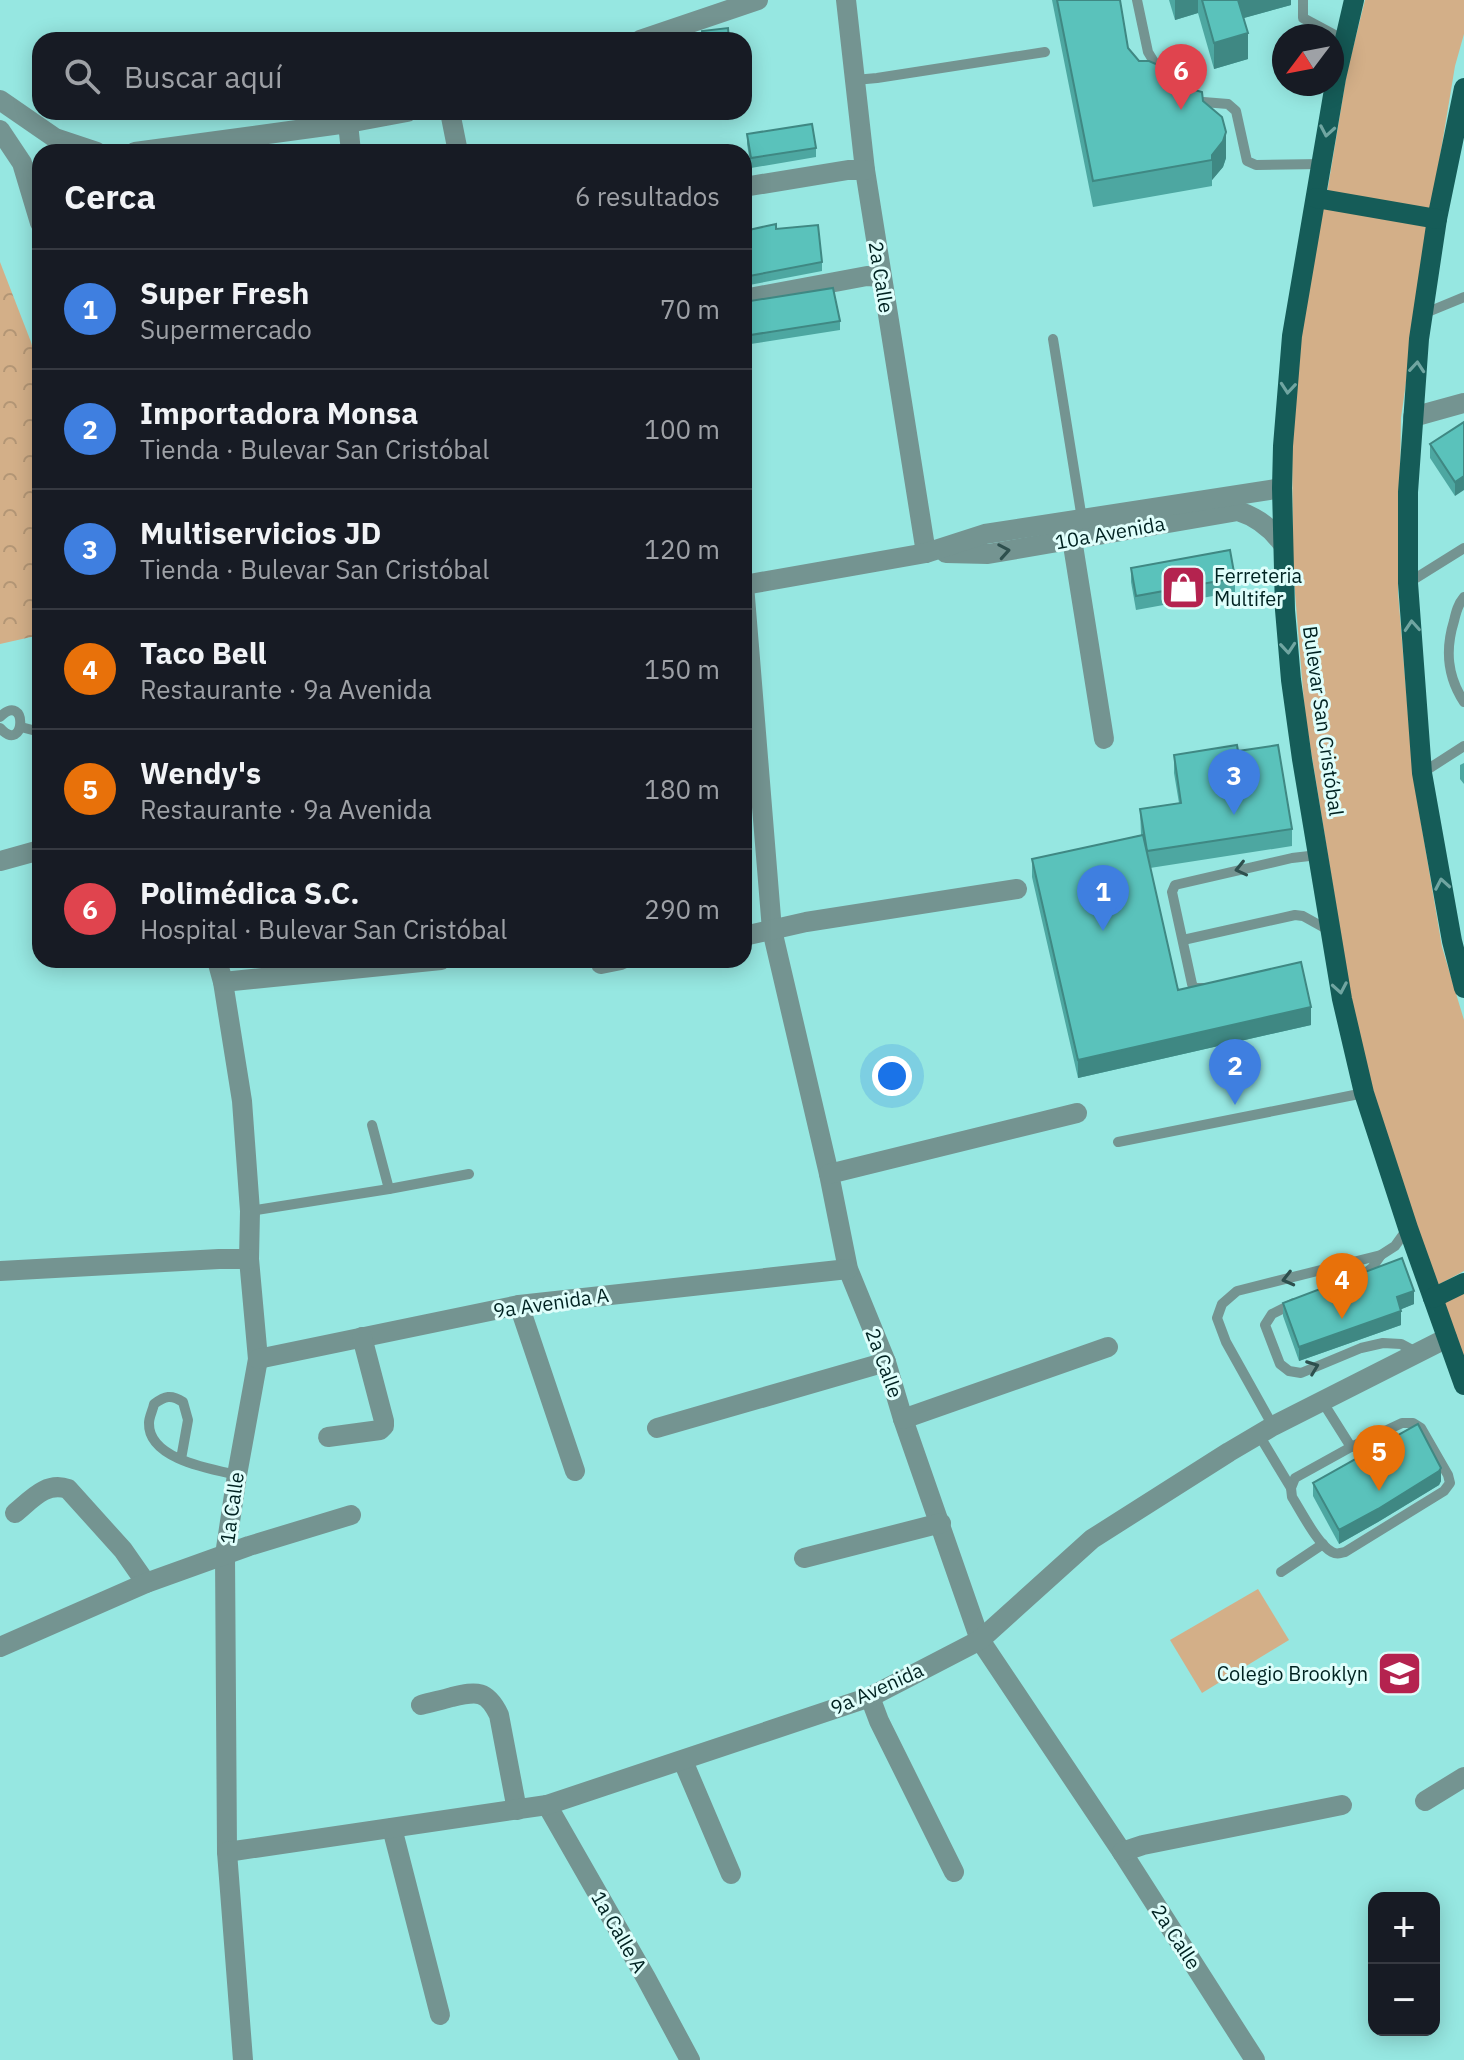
<!DOCTYPE html>
<html lang="es">
<head>
<meta charset="utf-8">
<style>
  body { margin:0; font-family:"IBM Plex Sans",sans-serif; background:#20242c; color:#f1f3f6 }
  .controls { position:absolute; right:24px; bottom:24px; display:grid; overflow:hidden; border-radius:16px; box-shadow:0 4px 20px #0003 }
  .controls button { width:72px; height:72px; display:grid; place-items:center; padding:0; border:0; border-bottom:2px solid #363941; background:#171b24; color:#f1f3f6; font:40px sans-serif }
  .compass { position:absolute; left:1272px; top:24px; width:72px; height:72px; border-radius:50%; background:#171b24; box-shadow:0 4px 20px #0003; rotate:238deg }
  .you { position:absolute; left:892px; top:1076px; width:28px; height:28px; margin:-20px; border:6px solid #fff; border-radius:50%; background:#1a73e8; box-shadow:0 0 0 12px #1a73e833 }
  .badge { display:grid; place-items:center; width:52px; height:52px; border-radius:50%; background:#d93025; color:#fff; font-size:26px; font-weight:700 }
  .pin { position:absolute; translate:-50% -66px; filter:drop-shadow(0 2px 4px #0008) }
  .pin::after { content:''; position:absolute; top:42px; width:28px; height:24px; background:inherit; clip-path:polygon(0 0,100% 0,50% 100%) }
  .list { margin:0; padding:0; list-style:none }
  h2 { display:flex; justify-content:space-between; align-items:center; height:104px; margin:0; padding:0 32px; font-size:34px }
  h2 small { font-size:26px; font-weight:400; color:#9ea1a6 }
  .list li { display:grid; grid-template-columns:52px 1fr auto; gap:24px; align-items:center; box-sizing:border-box; height:120px; padding:0 32px; border-top:2px solid #363941 }
  .list b { display:block; font-size:30px; white-space:nowrap }
  .list p { margin:0; font-size:26px; white-space:nowrap; color:#9ea1a6 }
  .list em { font-size:26px; font-style:normal; color:#9ea1a6 }
  .icon { flex:none; width:44px; height:44px; fill:none; stroke:currentColor; stroke-width:2; stroke-linecap:round; stroke-linejoin:round }
  .map { position:relative; flex:none; width:1464px; height:2060px; overflow:hidden }
  .search { position:absolute; background:#171b24; box-shadow:0 4px 20px #0003; left:32px; top:32px; width:720px; height:88px; display:flex; align-items:center; gap:20px; box-sizing:border-box; padding:0 28px; border-radius:24px; color:#9ea1a6; font-size:30px }
  .panel { position:absolute; background:#171b24; box-shadow:0 4px 20px #0003; left:32px; top:144px; width:720px; height:824px; border-radius:24px }
  .map>svg:first-child { display:block }
  .forest { fill:url(#forest-crowns) }
  .green { fill:#d3af88 }
  .lines { fill:none; stroke-linecap:round; stroke-linejoin:round }
  .service { stroke:#749491; stroke-width:10 }
  .minor { stroke:#749491; stroke-width:20 }
  .primary { stroke:#155c58; stroke-width:20 }
  .wall { fill:#4da7a1 }
  .shaded-wall { fill:#3f8883 }
  .building { fill:#5ac2bb; stroke:#3f8883; stroke-width:2 }
  .oneway { stroke:#70a5a1 }
  .oneway2 { stroke:#2e504e }
  .labels { text-anchor:middle; stroke-width:6; stroke-linejoin:round; paint-order:stroke }
  .street-label { font-size:20px; fill:#002221; stroke:#dffefb }
  .poi-label { font-size:20px; fill:#002221; stroke:#dffefb; text-anchor:start }
</style>
</head>
<body>
<div class="map">
<svg width="1464" height="2060" viewBox="0 0 1464 2060">
  <defs>
    <pattern id="forest-crowns" width="20" height="18" patternUnits="userSpaceOnUse" patternTransform="scale(2)"><rect width="20" height="18" fill="#d3af88"/><path d="M2 6a3 3 0 1 1 6 0M12 15a3 3 0 1 1 6 0" fill="none" stroke="#b39675"/></pattern>
  </defs>
  <rect width="100%" height="100%" fill="#96e7e1"/>
  <polygon class="forest" points="0,262 31,342 40,378 40,635 0,644"/>
  <g class="green">
    <polygon points="1365,0 1464,0 1464,34 1455,66 1431,211 1327,193 1347,72"/>
    <polygon points="1323,208 1428,227 1401,418 1398,592 1413,775 1442,947 1464,1020 1464,1271 1436,1286 1390,1153 1355,1022 1305,714 1293,569 1292,441 1302,330"/>
    <polygon points="1464,1289 1464,1368 1440,1302"/>
    <polygon points="1258,1589 1289,1640 1202,1693 1170,1640"/>
  </g>
  <g class="lines">
    <g class="service">
      <polyline points="1137,0 1148,52 1162,75"/>
      <polyline points="1303,0 1303,18 1344,40"/>
      <polyline points="855,80 877,78 1045,52"/>
      <polyline points="1191,101 1228,104 1236,111 1247,161 1256,165 1321,164"/>
      <polyline points="1423,314 1464,297"/>
      <polyline points="1053,339 1082,519"/>
      <polyline points="1408,583 1464,548"/>
      <path d="M1464,597C1458,604 1456,612 1454,621C1445,650 1447,676 1464,702"/>
      <path d="M0,717C28,690 26,756 0,728"/>
      <polyline points="21,727 40,732"/>
      <polyline points="1422,773 1464,746"/>
      <polyline points="1183,940 1295,915 1303,916 1330,931"/>
      <polyline points="1205,988 1194,988 1192,984 1172,892 1175,885 1292,858 1318,855"/>
      <polyline points="372,1125 389,1189"/>
      <polyline points="1118,1142 1364,1093"/>
      <polyline points="250,1211 389,1189 469,1174"/>
      <polyline points="1358,1279 1372,1268 1381,1255"/>
      <polyline points="1294,1303 1272,1314 1265,1325 1280,1364 1289,1371 1301,1373 1361,1348 1383,1343 1401,1344 1416,1352"/>
      <polyline points="1322,1401 1351,1447"/>
      <path d="M1402,1423H1413L1421,1428L1448,1475L1450,1483L1444,1491L1345,1552C1339,1553 1338,1555 1332,1552C1318,1545 1301,1511 1292,1497L1291,1488L1295,1478L1351,1447Z"/>
      <polyline points="1273,1426 1226,1342 1217,1318 1222,1304 1237,1291 1381,1255 1395,1246 1408,1228"/>
      <polyline points="1259,1435 1291,1488"/>
      <path d="M181,1459L188,1420L183,1402C171,1394 165,1396 154,1404C153,1410 149,1417 149,1423C148,1459 210,1469 237,1475"/>
      <polyline points="1281,1572 1323,1544"/>
    </g>
    <g class="minor">
      <polyline points="846,0 865,170 926,553"/>
      <polyline points="640,40 758,0"/>
      <polyline points="0,100 55,138 97,152"/>
      <polyline points="450,112 458,152"/>
      <polyline points="348,123 351,152"/>
      <polyline points="0,130 22,163 40,223"/>
      <polyline points="135,152 348,123 407,112"/>
      <polyline points="744,187 848,170 865,170"/>
      <polyline points="744,299 867,276 881,277"/>
      <polyline points="1413,417 1464,403"/>
      <polyline points="1072,539 1104,739"/>
      <path d="M946,553L988,554L1238,511C1257,517 1270,527 1282,543"/>
      <polyline points="744,585 772,930 829,1174 848,1269 886,1362 903,1419 980,1640 1122,1852 1255,2060"/>
      <polyline points="744,585 926,553 985,534 1282,488"/>
      <polyline points="0,861 40,850"/>
      <polyline points="744,936 806,922 1017,889"/>
      <polyline points="217,960 223,982 242,1101 250,1211 249,1259 258,1359 237,1475 225,1555 227,1852 243,2060"/>
      <polyline points="601,964 621,960"/>
      <polyline points="223,982 441,960"/>
      <polyline points="829,1174 1077,1113"/>
      <polyline points="0,1271 219,1259 249,1259"/>
      <polyline points="519,1305 575,1471"/>
      <polyline points="258,1359 519,1305 848,1269"/>
      <polyline points="903,1419 1108,1347"/>
      <polyline points="657,1428 886,1362"/>
      <polyline points="328,1437 380,1430 384,1426 384,1421 362,1337"/>
      <path d="M15,1513C31,1500 46,1481 68,1489L123,1550L146,1583"/>
      <polyline points="804,1558 941,1523"/>
      <polyline points="0,1647 146,1583 249,1546 351,1515"/>
      <polyline points="870,1697 879,1721 954,1872"/>
      <path d="M421,1705C431,1702 442,1700 452,1697C477,1691 487,1690 499,1715L517,1810"/>
      <polyline points="683,1761 731,1874"/>
      <polyline points="1425,1801 1464,1777"/>
      <polyline points="547,1805 646,1978 690,2060"/>
      <polyline points="392,1828 440,2015"/>
      <polyline points="227,1852 547,1805 870,1697 980,1640 1092,1539 1229,1452 1273,1426 1447,1338"/>
      <polyline points="1122,1852 1143,1845 1342,1805"/>
    </g>
    <g class="primary">
      <polyline points="1354,0 1336,78 1292,336 1283,446 1282,488 1285,610 1291,680 1302,759 1342,999 1364,1093 1408,1228 1464,1385"/>
      <polyline points="1464,88 1437,219 1419,339 1408,492 1408,583 1422,773 1452,941 1464,988"/>
      <polyline points="1316,198 1437,219"/>
      <polyline points="1433,1298 1464,1283"/>
    </g>
  </g>
  <g class="wall">
    <polygon points="1052,0 1120,0 1128,48 1139,61 1203,101 1226,158 1223,167 1212,180 1212,186 1093,207"/>
    <polygon points="1169,0 1291,0 1291,5 1243,18 1248,59 1214,69 1198,13 1175,20"/>
    <polygon points="747,134 816,148 816,157 751,168 747,144"/>
    <polygon points="776,229 822,262 822,271 744,286 744,231"/>
    <polygon points="744,302 840,321 840,330 744,345"/>
    <polygon points="1464,422 1455,496 1430,458 1430,444"/>
    <polygon points="1131,568 1235,578 1235,592 1136,610 1131,582"/>
    <polygon points="1238,751 1292,829 1292,846 1150,868 1178,990 1311,1025 1078,1078 1032,877 1032,859 1141,835 1140,809 1179,803 1174,773 1174,755"/>
    <polygon points="1464,763 1464,784 1460,779 1460,765"/>
    <polygon points="1283,1303 1414,1304 1401,1309 1401,1325 1299,1361 1283,1316"/>
    <polygon points="1441,1481 1439,1485 1378,1522 1339,1544 1313,1496 1313,1483"/>
  </g>
  <g class="shaded-wall">
    <polygon points="1175,0 1198,0 1198,13 1175,20"/>
    <polygon points="1237,0 1291,0 1291,5 1237,20"/>
    <polygon points="1248,33 1248,59 1214,69 1214,43"/>
    <polygon points="1226,132 1226,158 1223,167 1212,180 1212,155"/>
    <polygon points="1464,476 1464,490 1455,496 1455,482"/>
    <polygon points="1311,1007 1311,1025 1078,1078 1078,1060"/>
    <polygon points="1414,1291 1414,1304 1397,1311 1397,1297"/>
    <polygon points="1401,1311 1401,1325 1299,1361 1299,1347"/>
    <polygon points="1441,1468 1441,1481 1439,1485 1378,1522 1339,1544 1339,1530"/>
  </g>
  <g class="building">
    <polygon points="1057,0 1120,0 1128,48 1139,61 1149,61 1165,68 1180,86 1202,92 1203,101 1222,117 1226,132 1223,141 1212,155 1212,160 1093,181"/>
    <polygon points="1202,0 1238,0 1248,33 1214,43"/>
    <polygon points="728,28 729,40 704,40 702,31"/>
    <polygon points="812,124 816,148 751,158 747,134"/>
    <polygon points="776,224 776,229 818,225 822,262 744,277 744,231"/>
    <polygon points="833,288 840,321 744,336 744,302"/>
    <polygon points="1464,422 1464,476 1455,482 1430,444"/>
    <polygon points="1230,550 1235,578 1136,596 1131,568"/>
    <polygon points="1237,745 1238,751 1278,745 1292,829 1147,851 1140,809 1181,803 1174,755"/>
    <polygon points="1143,835 1178,990 1301,962 1311,1007 1078,1060 1032,859"/>
    <polygon points="1402,1258 1414,1291 1397,1297 1401,1311 1299,1347 1283,1303"/>
    <polygon points="1418,1424 1441,1468 1439,1471 1378,1509 1339,1530 1313,1483"/>
  </g>
  <defs><path id="oneway-chevron" d="M-2-3.5L2.5 0L-2 3.5" fill="none" stroke-width="1.6" stroke-linecap="round" stroke-linejoin="round" transform="scale(2)"/></defs>
  <g class="oneway">
    <use href="#oneway-chevron" transform="translate(1327 131) rotate(100)"/>
    <use href="#oneway-chevron" transform="translate(1417 367) rotate(-85)"/>
    <use href="#oneway-chevron" transform="translate(1288 388) rotate(95)"/>
    <use href="#oneway-chevron" transform="translate(1412 626) rotate(-94)"/>
    <use href="#oneway-chevron" transform="translate(1288 648) rotate(85)"/>
    <use href="#oneway-chevron" transform="translate(1442 884) rotate(-100)"/>
    <use href="#oneway-chevron" transform="translate(1340 988) rotate(80)"/>
  </g>
  <g class="oneway2">
    <use href="#oneway-chevron" transform="translate(1004 551) rotate(-10)"/>
    <use href="#oneway-chevron" transform="translate(1241 869) rotate(167)"/>
    <use href="#oneway-chevron" transform="translate(1288 1279) rotate(166)"/>
    <use href="#oneway-chevron" transform="translate(1313 1367) rotate(-21)"/>
  </g>
  <defs>
    <symbol id="shop-square" viewBox="-11 -11 22 22"><rect x="-9" y="-9" width="18" height="18" rx="4" fill="#b4234f" stroke="#dffefb"/><path d="M-5-2.5h2.3a2.7 3.5 0 0 1 5.4 0H5L5.5 6h-11ZM-1.5-2.5h3a1.5 2.3 0 0 0-3 0Z" fill="#fff"/></symbol>
    <symbol id="school-square" viewBox="-11 -11 22 22"><rect x="-9" y="-9" width="18" height="18" rx="4" fill="#b4234f" stroke="#dffefb"/><path d="M0-5L7-2L0 1L-7-2ZM-4 1L0 2.5L4 1V4Q0 6-4 4Z" fill="#fff"/></symbol>
  </defs>
  <g fill-rule="evenodd">
    <use href="#shop-square" x="1158" y="562" width="51" height="51"/>
    <use href="#school-square" x="1374" y="1648" width="51" height="51"/>
  </g>
  <g class="labels">
    <g class="street-label">
      <text transform="translate(881 277) rotate(81)" y="7">2a Calle</text>
      <text transform="translate(1110 533) rotate(-10)" y="7">10a Avenida</text>
      <text transform="translate(1323 721) rotate(82)" y="7">Bulevar San Cristóbal</text>
      <text transform="translate(551 1303) rotate(-8)" y="7">9a Avenida A</text>
      <text transform="translate(884 1363) rotate(70)" y="7">2a Calle</text>
      <text transform="translate(232 1508) rotate(-82)" y="7">1a Calle</text>
      <text transform="translate(877 1689) rotate(-24)" y="7">9a Avenida</text>
      <text transform="translate(619 1932) rotate(60)" y="7">1a Calle A</text>
      <text transform="translate(1176 1937) rotate(57)" y="7">2a Calle</text>
    </g>
    <g class="poi-label">
      <text x="1214" y="583">Ferreteria<tspan x="1214" dy="23">Multifer</tspan></text>
      <text x="1368" y="1681" text-anchor="end">Colegio Brooklyn</text>
    </g>
  </g>
</svg>
<div class="controls">
<button>+</button>
<button>−</button>
</div>
<svg class="compass" viewBox="-18 -18 36 36"><path d="M0-13l5 13h-10z" fill="#e53935"/><path d="M0 13l5-13h-10z" fill="#9ea1a6"/></svg>
<div class="you"></div>
<div class="pin badge" style="left:1103px;top:931px;background:#3f7fe0">1</div>
<div class="pin badge" style="left:1235px;top:1105px;background:#3f7fe0">2</div>
<div class="pin badge" style="left:1234px;top:815px;background:#3f7fe0">3</div>
<div class="pin badge" style="left:1342px;top:1319px;background:#e8710a">4</div>
<div class="pin badge" style="left:1379px;top:1491px;background:#e8710a">5</div>
<div class="pin badge" style="left:1181px;top:110px;background:#e0444e">6</div>
<div class="search"><svg class="icon" aria-label="search" viewBox="0 0 24 24"><circle cx="10" cy="10" r="6"/><path d="M15 15l6 6"/></svg>Buscar aquí</div>
<section class="panel">
<h2>Cerca<small>6 resultados</small></h2>
<ul class="list">
<li><span class="badge" style="background:#3f7fe0">1</span><div><b>Super Fresh</b><p>Supermercado</p></div><em>70 m</em></li>
<li><span class="badge" style="background:#3f7fe0">2</span><div><b>Importadora Monsa</b><p>Tienda · Bulevar San Cristóbal</p></div><em>100 m</em></li>
<li><span class="badge" style="background:#3f7fe0">3</span><div><b>Multiservicios JD</b><p>Tienda · Bulevar San Cristóbal</p></div><em>120 m</em></li>
<li><span class="badge" style="background:#e8710a">4</span><div><b>Taco Bell</b><p>Restaurante · 9a Avenida</p></div><em>150 m</em></li>
<li><span class="badge" style="background:#e8710a">5</span><div><b>Wendy's</b><p>Restaurante · 9a Avenida</p></div><em>180 m</em></li>
<li><span class="badge" style="background:#e0444e">6</span><div><b>Polimédica S.C.</b><p>Hospital · Bulevar San Cristóbal</p></div><em>290 m</em></li>
</ul>
</section>
</div>
</body>
</html>
